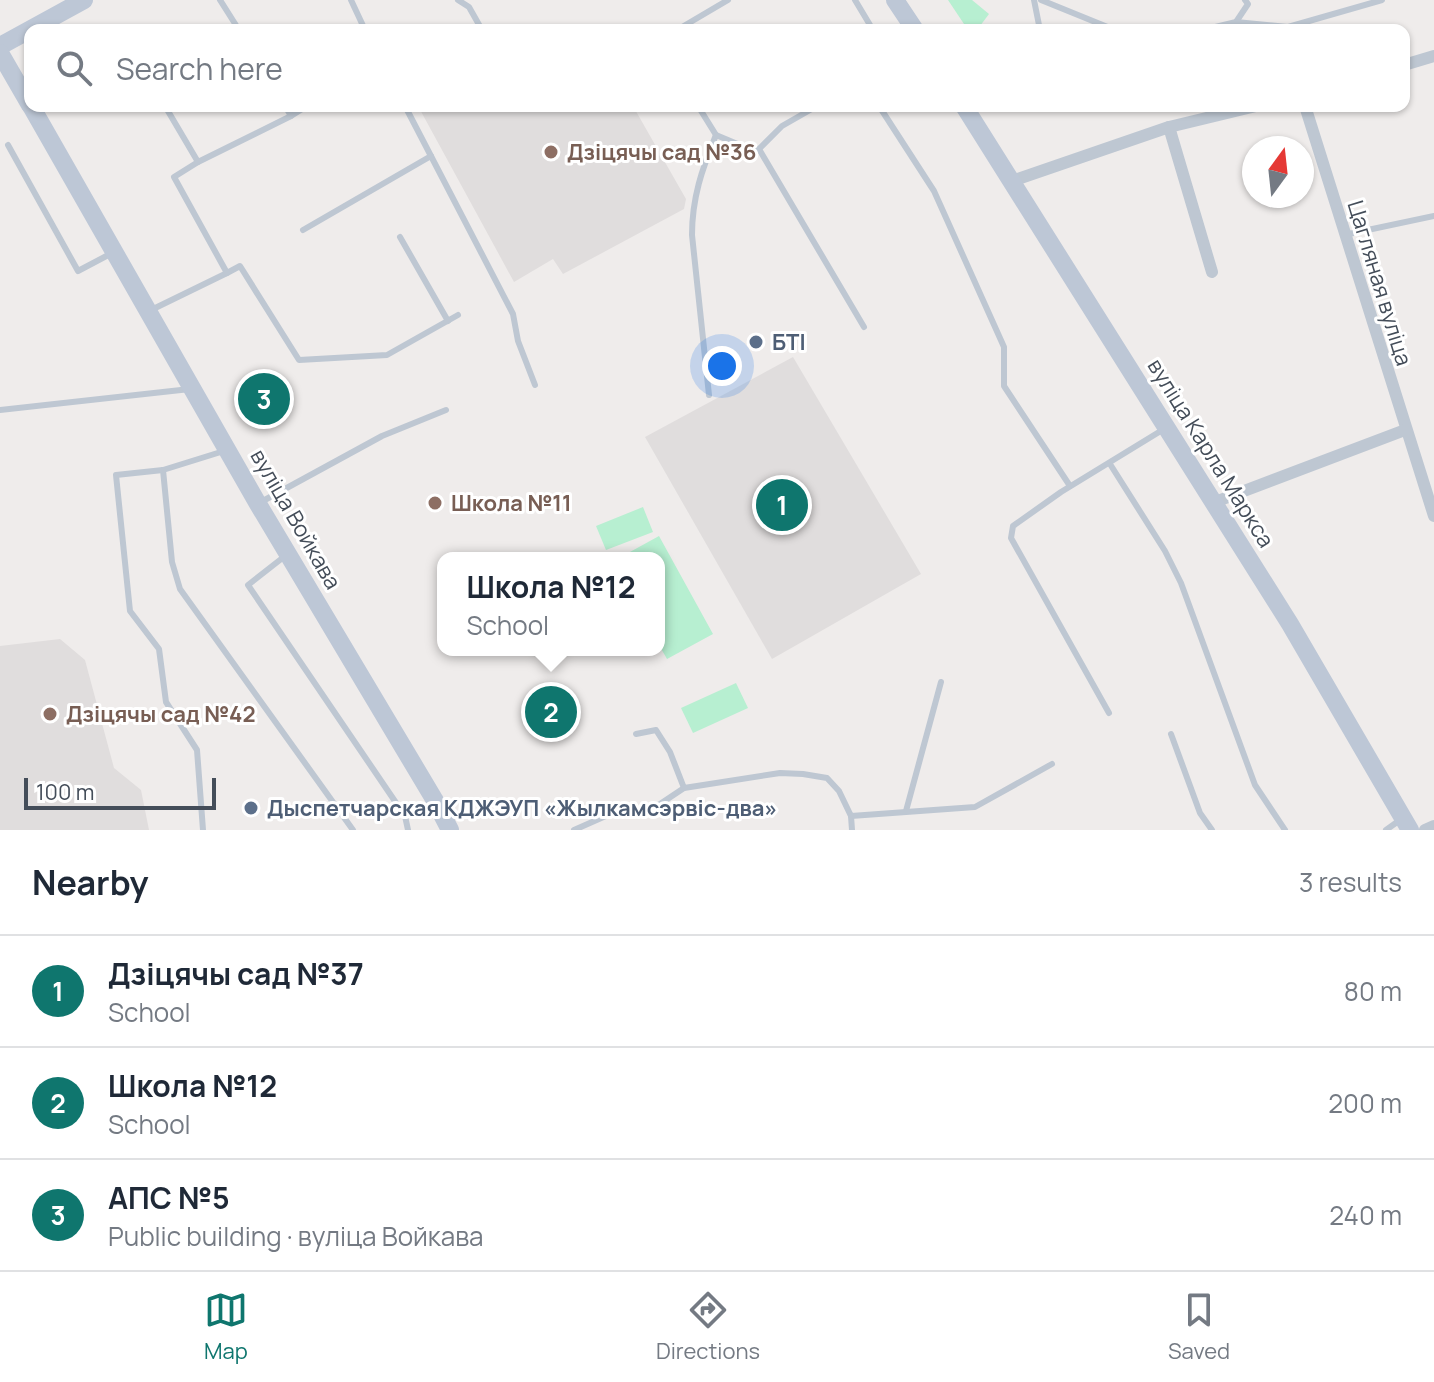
<!DOCTYPE html>
<html lang="en">
<head>
<meta charset="utf-8">
<style>
  body { margin:0; font-family:Manrope,sans-serif; background:#f6f6f7; color:#1f2937 }
  .compass { position:absolute; left:1242px; top:136px; width:72px; height:72px; border-radius:50%; background:#fff; box-shadow:0 2px 6px #0004; rotate:15deg }
  .scale { position:absolute; left:24px; bottom:20px; width:192px; box-sizing:border-box; padding-left:8px; border:4px solid #444d59; border-top:0; font-size:22px; line-height:28px; white-space:nowrap; color:#444d59; -webkit-text-stroke:6px #fff; paint-order:stroke }
  .you { position:absolute; left:722px; top:366px; width:28px; height:28px; margin:-20px; border:6px solid #fff; border-radius:50%; background:#1a73e8; box-shadow:0 0 0 12px #1a73e833 }
  .badge { display:grid; place-items:center; width:52px; height:52px; border-radius:50%; background:#0f766e; color:#fff; font-size:26px; font-weight:700 }
  .pin { position:absolute; translate:-50% -50%; border:4px solid #fff; box-shadow:0 2px 8px #0006 }
  .popup { position:absolute; left:437px; top:552px; width:228px; height:104px; box-sizing:border-box; display:grid; place-content:center; border-radius:16px; background:#fff; filter:drop-shadow(0 2px 6px #0005); font-size:26px; white-space:nowrap; color:#747a83 }
  .popup b { font-size:30px; color:#1f2937 }
  .popup::after { content:''; position:absolute; left:50%; top:100%; margin-left:-16px; border:16px solid transparent; border-top-color:#fff }
  .list { margin:0; padding:0; list-style:none }
  h2 { display:flex; justify-content:space-between; align-items:center; height:104px; margin:0; padding:0 32px; font-size:34px }
  h2 small { font-size:26px; font-weight:400; color:#747a83 }
  .list li { display:grid; grid-template-columns:52px 1fr auto; gap:24px; align-items:center; box-sizing:border-box; height:112px; padding:0 32px; border-top:2px solid #e0e1e3 }
  .list b { display:block; font-size:30px; white-space:nowrap }
  .list p { margin:0; font-size:26px; white-space:nowrap; color:#747a83 }
  .list em { font-size:26px; font-style:normal; color:#747a83 }
  .icon { flex:none; width:44px; height:44px; fill:none; stroke:currentColor; stroke-width:2; stroke-linecap:round; stroke-linejoin:round }
  .map { position:relative; flex:none; width:1434px; height:830px; overflow:hidden }
  .search { position:absolute; background:#fff; box-shadow:0 2px 6px #0004; left:24px; right:24px; top:24px; height:88px; display:flex; align-items:center; gap:20px; box-sizing:border-box; padding:0 28px; border-radius:16px; color:#747a83; font-size:30px }
  .sheet { height:440px; background:#fff }
  nav { display:flex; justify-content:space-around; align-items:center; box-sizing:border-box; height:112px; border-top:2px solid #e0e1e3; background:#fff; font-size:22px; color:#747a83 }
  nav a { display:grid; justify-items:center; gap:4px }
  nav .on { color:#0f766e }
  .map>svg:first-child { display:block }
  .education { fill:#e0dddd }
  .green { fill:#b7efd1 }
  .lines { fill:none; stroke-linecap:round; stroke-linejoin:round }
  .lane { stroke:#bec7d2; stroke-width:6 }
  .street { stroke:#bec7d2; stroke-width:12 }
  .secondary { stroke:#bdc7d6; stroke-width:18 }
  .education-dot { fill:#8d6e63; stroke:#fff; stroke-width:3 }
  .service-dot { fill:#5c6f8a; stroke:#fff; stroke-width:3 }
  .labels { text-anchor:middle; stroke-width:6; stroke-linejoin:round; paint-order:stroke }
  .education-label { font-size:22px; font-weight:bold; fill:#785e54; stroke:#fff; text-anchor:start }
  .street-label { font-size:22px; fill:#444d59; stroke:#fff }
  .service-label { font-size:22px; font-weight:bold; fill:#4e5e75; stroke:#fff; text-anchor:start }
</style>
</head>
<body>
<div class="map">
<svg width="1434" height="830" viewBox="0 0 1434 830">
  <rect width="100%" height="100%" fill="#efeceb"/>
  <g class="education">
    <polygon points="418,106 633,106 686,199 684,209 563,274 553,259 514,282"/>
    <polygon points="793,357 921,574 772,659 645,437"/>
    <polygon points="60,639 85,660 114,768 141,790 149,830 0,830 0,646"/>
  </g>
  <g class="green">
    <polygon points="948,0 972,0 989,14 977,30 968,30"/>
    <polygon points="643,507 653,532 606,550 596,526"/>
    <polygon points="659,536 713,634 667,659 659,645 659,558 619,558"/>
    <polygon points="736,683 748,708 693,733 681,708"/>
  </g>
  <g class="lines">
    <g class="lane">
      <polyline points="220,0 239,30"/>
      <polyline points="351,0 365,30"/>
      <polyline points="458,0 469,7 482,30"/>
      <polyline points="855,0 873,30"/>
      <polyline points="1034,0 1040,30"/>
      <polyline points="1041,0 1115,30"/>
      <polyline points="1236,22 1288,27 1382,0"/>
      <polyline points="677,30 728,0"/>
      <polyline points="1203,30 1236,22 1248,4 1245,0"/>
      <polyline points="165,106 198,162"/>
      <polyline points="405,106 513,314 518,341 535,385"/>
      <polyline points="698,106 716,135"/>
      <polyline points="817,106 782,126 759,149 864,327"/>
      <polyline points="879,106 934,191 1004,347 1004,386 1070,486"/>
      <polyline points="291,116 307,106"/>
      <polyline points="8,145 78,271 112,253"/>
      <polyline points="303,230 431,156"/>
      <polyline points="1344,235 1434,216"/>
      <polyline points="400,237 448,321"/>
      <polyline points="227,273 240,266 299,360 387,355 458,315"/>
      <polyline points="149,311 227,273 174,177 198,162 291,116 285,106"/>
      <path d="M709,395L692,235C692,198 702,169 716,135L747,148L759,149"/>
      <polyline points="0,410 190,389"/>
      <polyline points="1110,464 1165,551 1181,583 1255,785 1285,830"/>
      <polyline points="163,470 172,562 180,589 353,830"/>
      <polyline points="261,502 382,436 446,410"/>
      <polyline points="285,556 248,585 405,816 408,830"/>
      <polyline points="1109,713 1011,538 1013,526 1061,492 1164,429"/>
      <polyline points="636,734 656,730 670,752 684,788"/>
      <polyline points="1171,734 1200,813 1212,830"/>
      <polyline points="906,811 941,682"/>
      <polyline points="851,816 852,830"/>
      <polyline points="203,830 197,750 166,702 159,649 130,611 116,475 163,470 224,451"/>
      <polyline points="574,830 608,815 657,806 684,788 780,773 803,774 827,778 839,791 851,816 975,807 1052,764"/>
      <polyline points="1386,830 1400,820"/>
    </g>
    <g class="street">
      <polyline points="1404,65 1434,56"/>
      <polyline points="1305,106 1434,516"/>
      <polyline points="1169,127 1212,272"/>
      <polyline points="1012,181 1169,127 1256,106"/>
      <polyline points="1215,502 1405,430"/>
      <polyline points="1425,830 1434,826"/>
    </g>
    <g class="secondary">
      <polyline points="895,0 915,30"/>
      <polyline points="0,46 84,0"/>
      <polyline points="0,53 30,105"/>
      <polyline points="31,106 258,504 434,799 450,830"/>
      <polyline points="964,106 1290,624 1410,830"/>
    </g>
  </g>
  <g class="education-dot">
    <circle cx="551" cy="152" r="8"/>
    <circle cx="435" cy="503" r="8"/>
    <circle cx="50" cy="714" r="8"/>
  </g>
  <g class="service-dot">
    <circle cx="756" cy="342" r="8"/>
    <circle cx="251" cy="808" r="8"/>
  </g>
  <g class="labels">
    <g class="education-label">
      <text x="567" y="160">Дзіцячы сад №36</text>
      <text x="451" y="511">Школа №11</text>
      <text x="66" y="722">Дзіцячы сад №42</text>
    </g>
    <g class="street-label">
      <text transform="translate(1380 283) rotate(73)" y="8">Цагляная вуліца</text>
      <text transform="translate(1211 453) rotate(58)" y="8">вуліца Карла Маркса</text>
      <text transform="translate(296 519) rotate(60)" y="8">вуліца Войкава</text>
    </g>
    <g class="service-label">
      <text x="772" y="350">БТІ</text>
      <text x="267" y="816">Дыспетчарская КДЖЭУП «Жылкамсэрвіс-два»</text>
    </g>
  </g>
</svg>
<svg class="compass" viewBox="-18 -18 36 36"><path d="M0-13l5 13h-10z" fill="#e53935"/><path d="M0 13l5-13h-10z" fill="#747a83"/></svg>
<div class="scale">100 m</div>
<div class="you"></div>
<div class="pin badge" style="left:782px;top:505px">1</div>
<div class="pin badge" style="left:551px;top:712px">2</div>
<div class="popup"><b>Школа №12</b>School</div>
<div class="pin badge" style="left:264px;top:399px">3</div>
<div class="search"><svg class="icon" aria-label="search" viewBox="0 0 24 24"><circle cx="10" cy="10" r="6"/><path d="M15 15l6 6"/></svg>Search here</div>
</div>
<section class="sheet">
<h2>Nearby<small>3 results</small></h2>
<ul class="list">
<li><span class="badge">1</span><div><b>Дзіцячы сад №37</b><p>School</p></div><em>80 m</em></li>
<li><span class="badge">2</span><div><b>Школа №12</b><p>School</p></div><em>200 m</em></li>
<li><span class="badge">3</span><div><b>АПС №5</b><p>Public building · вуліца Войкава</p></div><em>240 m</em></li>
</ul>
</section>
<nav>
<a class="on"><svg class="icon" aria-label="map" viewBox="0 0 24 24"><path d="M3 6l6-2 6 2 6-2v14l-6 2-6-2-6 2zM9 4v14M15 6v14"/></svg>Map</a>
<a><svg class="icon" aria-label="directions" viewBox="0 0 24 24"><path d="M12 3l9 9-9 9-9-9zM9 14v-3h6M13 9l2 2-2 2"/></svg>Directions</a>
<a><svg class="icon" aria-label="saved" viewBox="0 0 24 24"><path d="M7 4h10v16l-5-4-5 4z"/></svg>Saved</a>
</nav>
</body>
</html>
